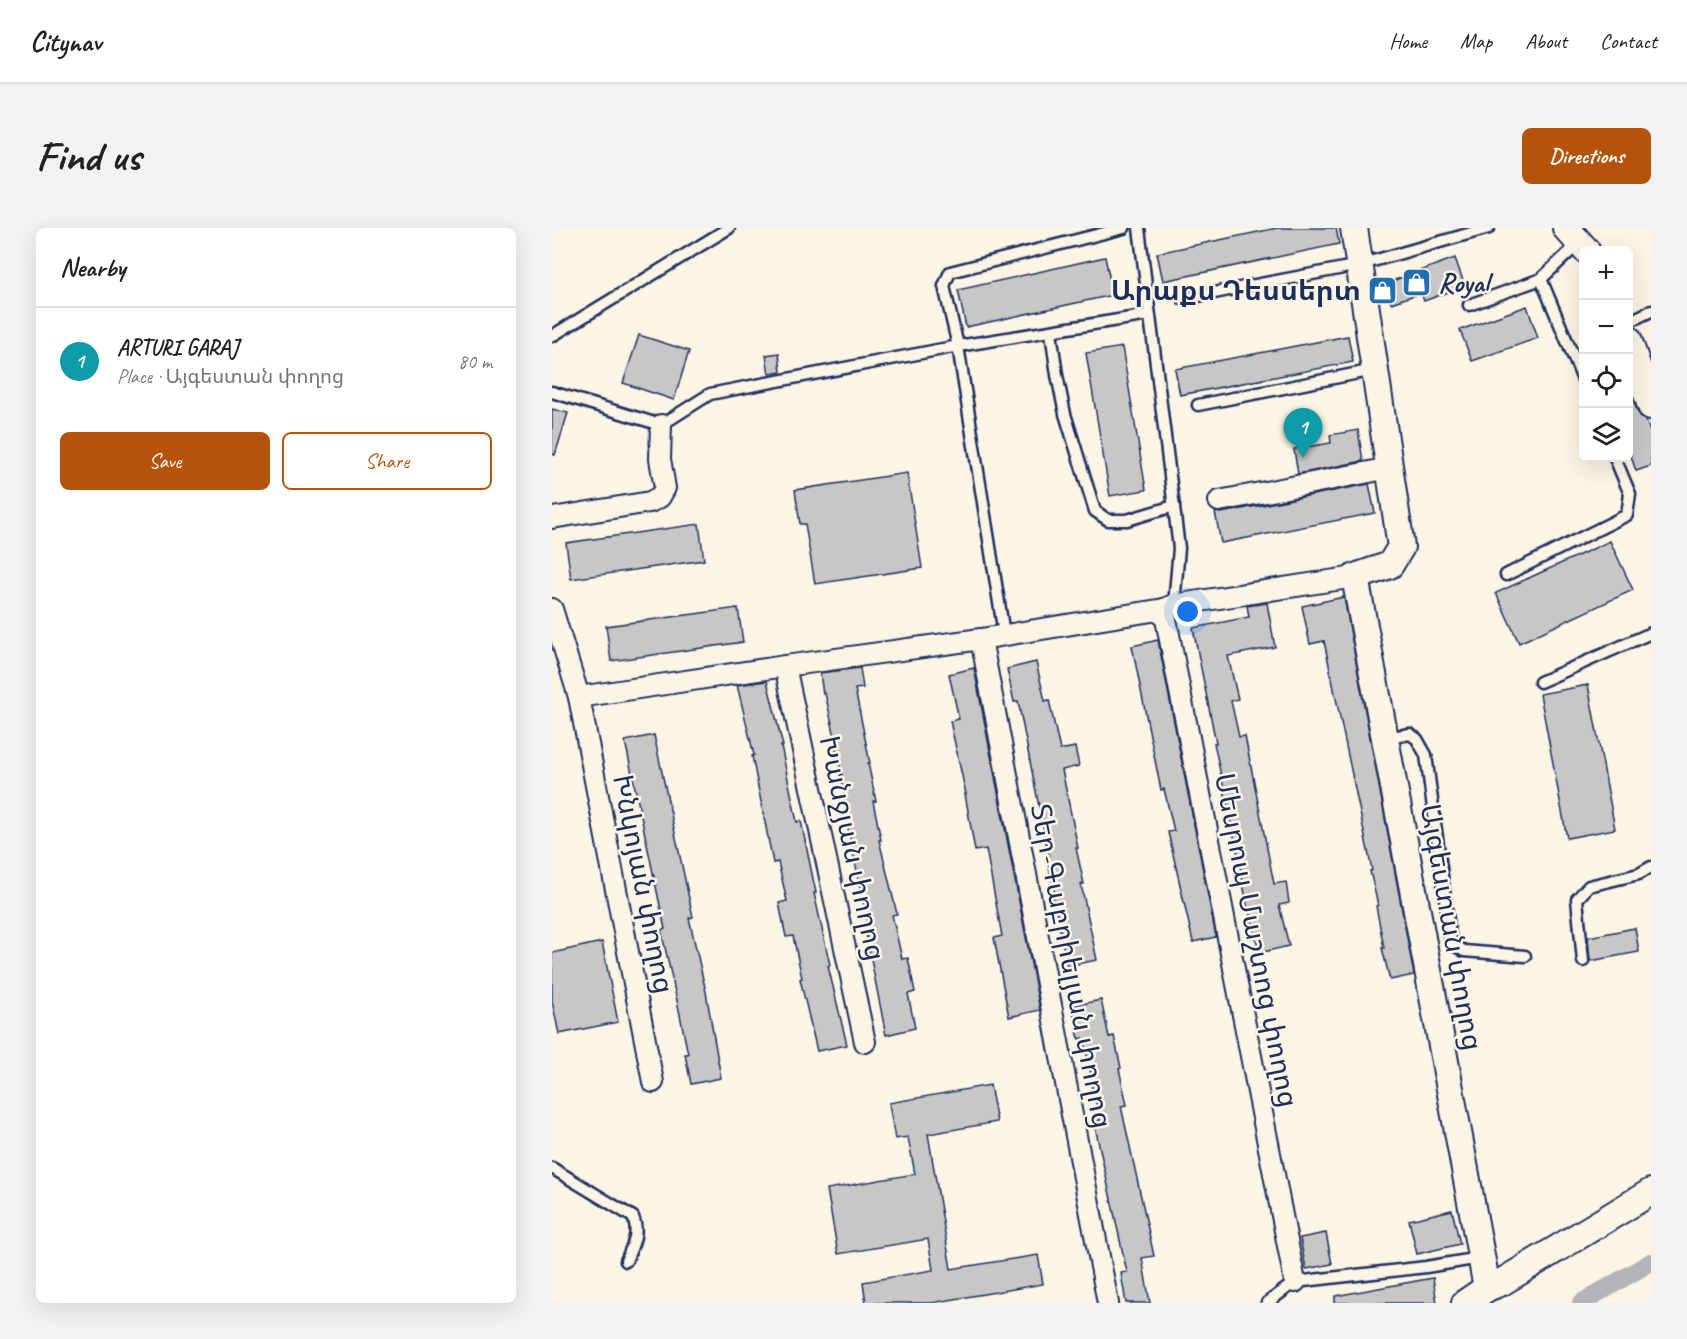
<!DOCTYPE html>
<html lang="en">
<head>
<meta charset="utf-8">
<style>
  body { margin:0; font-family:Caveat,"Noto Sans Armenian",sans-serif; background:#f2f2f2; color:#222 }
  .controls { position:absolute; right:18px; top:18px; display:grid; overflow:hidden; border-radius:9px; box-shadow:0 6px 24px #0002 }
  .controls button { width:54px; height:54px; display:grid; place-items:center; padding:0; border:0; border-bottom:2px solid #e0e0e0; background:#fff; color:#222; font:30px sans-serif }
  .you { position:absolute; left:636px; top:384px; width:21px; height:21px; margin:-15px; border:4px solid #fff; border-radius:50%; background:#1a73e8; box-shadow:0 0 0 9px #1a73e833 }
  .badge { display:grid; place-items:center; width:39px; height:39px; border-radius:50%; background:#b45309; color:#fff; font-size:20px; font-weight:700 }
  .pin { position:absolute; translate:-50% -50px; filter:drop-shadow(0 2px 3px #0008) }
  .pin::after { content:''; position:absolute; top:32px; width:21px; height:18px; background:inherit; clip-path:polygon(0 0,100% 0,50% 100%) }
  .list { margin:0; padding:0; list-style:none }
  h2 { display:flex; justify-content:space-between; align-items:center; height:78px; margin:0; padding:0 24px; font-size:26px }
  h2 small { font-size:20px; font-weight:400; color:#767676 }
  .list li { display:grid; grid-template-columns:39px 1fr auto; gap:18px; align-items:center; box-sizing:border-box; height:108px; padding:0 24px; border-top:2px solid #e0e0e0 }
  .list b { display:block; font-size:22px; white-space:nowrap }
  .list p { margin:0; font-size:20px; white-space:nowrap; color:#767676 }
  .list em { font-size:20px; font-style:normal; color:#767676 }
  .actions { display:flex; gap:12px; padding:18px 24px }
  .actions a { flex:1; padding:14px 0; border:2px solid #b45309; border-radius:9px; text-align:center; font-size:21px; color:#b45309 }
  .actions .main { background:#b45309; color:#fff }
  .icon { flex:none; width:33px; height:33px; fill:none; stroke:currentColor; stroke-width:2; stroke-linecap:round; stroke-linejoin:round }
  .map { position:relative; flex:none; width:1099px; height:1075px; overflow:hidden; border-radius:9px }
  header { display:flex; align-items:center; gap:36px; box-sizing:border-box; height:84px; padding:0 30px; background:#fff; border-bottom:2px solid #e0e0e0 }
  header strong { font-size:28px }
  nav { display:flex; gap:33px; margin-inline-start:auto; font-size:21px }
  .intro { display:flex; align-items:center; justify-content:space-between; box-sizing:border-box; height:144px; padding:0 36px }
  h1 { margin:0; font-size:42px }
  .button { padding:15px 27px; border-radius:9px; background:#b45309; color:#fff; font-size:21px; font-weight:700 }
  main { display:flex; gap:36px; padding:0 36px }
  aside { flex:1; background:#fff; border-radius:9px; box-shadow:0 6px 24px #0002 }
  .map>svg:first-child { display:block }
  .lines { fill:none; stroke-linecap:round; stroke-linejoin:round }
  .canal { stroke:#b2b4b8; stroke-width:18 }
  .building { fill:#c8c7c6; stroke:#1b2f5e; stroke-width:1.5 }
  .service-casing { stroke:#1b2f5e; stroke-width:15 }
  .minor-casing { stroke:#1b2f5e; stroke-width:24 }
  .tertiary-casing { stroke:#1b2f5e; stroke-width:30 }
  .service { stroke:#fcf5e5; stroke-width:10 }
  .minor { stroke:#fcf5e5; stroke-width:20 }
  .tertiary { stroke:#fcf5e5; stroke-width:26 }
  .labels { text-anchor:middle; stroke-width:5; stroke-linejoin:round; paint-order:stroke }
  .poi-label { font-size:28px; font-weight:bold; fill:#1b2f5e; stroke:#fcf5e5; text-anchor:start }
  .street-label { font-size:28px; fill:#1b2f5e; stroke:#fcf5e5 }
</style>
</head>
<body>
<header>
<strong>Citynav</strong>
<nav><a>Home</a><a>Map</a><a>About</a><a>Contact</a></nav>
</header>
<div class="intro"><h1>Find us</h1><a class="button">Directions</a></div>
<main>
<aside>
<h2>Nearby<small></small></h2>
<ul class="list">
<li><span class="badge" style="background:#0f9aa8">1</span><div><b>ARTURI GARAJ</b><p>Place · Այգեստան փողոց</p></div><em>80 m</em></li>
</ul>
<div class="actions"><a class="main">Save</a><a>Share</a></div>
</aside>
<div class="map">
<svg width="1099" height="1075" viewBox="0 0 1099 1075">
  <rect width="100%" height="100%" fill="#fcf5e5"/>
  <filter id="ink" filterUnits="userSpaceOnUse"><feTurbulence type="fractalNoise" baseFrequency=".0167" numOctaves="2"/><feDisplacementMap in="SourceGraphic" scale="12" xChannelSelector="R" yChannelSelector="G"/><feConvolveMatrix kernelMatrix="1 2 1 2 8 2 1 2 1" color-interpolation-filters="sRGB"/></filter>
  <g filter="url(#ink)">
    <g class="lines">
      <polyline class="canal" points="1029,1075 1099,1034"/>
    </g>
    <g class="building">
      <polygon points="725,0 784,0 787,16 611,53 605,25"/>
      <polygon points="553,29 561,67 414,99 406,62"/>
      <polygon points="903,30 913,58 872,73 869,65 839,75 832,56"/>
      <polygon points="975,78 986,110 920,133 908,102"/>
      <polygon points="87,107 137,123 122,172 71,155"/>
      <polygon points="796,108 801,134 628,167 623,141"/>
      <polygon points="570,119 594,262 558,268 534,125"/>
      <polygon points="227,125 229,144 217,146 214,127"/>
      <polygon points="1077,159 1085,183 1089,189 1094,192 1099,205 1099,238 1084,243 1077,222"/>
      <polygon points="0,181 16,185 3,227 0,226"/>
      <polygon points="806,202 811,233 746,246 742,221 779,215 778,207"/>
      <polygon points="355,245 370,340 263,356 253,296 248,296 243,262"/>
      <polygon points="817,256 823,285 669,315 663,284 669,285"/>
      <polygon points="147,296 152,332 19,351 14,315"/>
      <polygon points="1058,313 1081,362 967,415 944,365"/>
      <polygon points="792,369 862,747 838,752 830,720 832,720 824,678 826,677 818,643 820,642 772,413 758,416 750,378"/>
      <polygon points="715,375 723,419 676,428 686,471 679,473 687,509 693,508 722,656 734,654 737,675 727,677 737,718 707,725 698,683 696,683 686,627 662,515 664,515 641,400 697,389 695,378"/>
      <polygon points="186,380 191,414 59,433 54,398"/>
      <polygon points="606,412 664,709 641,714 616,604 622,603 612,561 609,562 580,418"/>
      <polygon points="484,434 493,473 497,472 508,522 523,519 527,538 510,542 526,620 524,620 532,656 529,656 545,732 515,738 501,667 503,666 495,630 497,629 466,473 462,474 455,441"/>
      <polygon points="308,440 311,460 303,461 318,535 316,535 324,573 321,573 329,612 327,612 345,686 340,687 350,731 356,730 363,764 356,766 363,800 334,807 313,701 317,700 293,586 296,586 288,547 290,547 281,509 283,509 273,465 271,466 268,445"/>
      <polygon points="422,440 488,782 457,789 442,710 450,708 434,621 423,623 413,566 414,566 398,493 407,491 397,446"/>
      <polygon points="215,453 231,518 229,518 245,594 249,593 264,665 262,665 278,737 276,738 295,817 265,823 248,751 250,750 241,708 234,709 227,675 235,673 226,634 221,635 200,528 202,527 185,457"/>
      <polygon points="1036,457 1063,601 1015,610 988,466"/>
      <polygon points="102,507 141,689 137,690 154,764 169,850 139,856 133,826 136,826 126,777 109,702 113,701 73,513"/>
      <polygon points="1083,700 1087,724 1038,733 1036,709"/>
      <polygon points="50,714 66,794 7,806 0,773 0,725"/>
      <polygon points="549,772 557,809 562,808 569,840 567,841 575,877 569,878 602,1028 590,1030 598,1075 574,1075 569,1045 575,1044 542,894 548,892 538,851 540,851 531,810 527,811 520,778"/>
      <polygon points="438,857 445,894 376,906 399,1041 486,1027 491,1056 379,1075 314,1075 311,1054 381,1042 376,1011 286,1026 275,961 363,946 356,909 343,911 337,875"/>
      <polygon points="900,982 908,1016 865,1026 857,992"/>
      <polygon points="774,1005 780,1036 754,1041 748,1010"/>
      <polygon points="881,1050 885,1075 783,1075 783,1068"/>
    </g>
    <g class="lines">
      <defs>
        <g id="service">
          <polyline points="587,0 627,320 622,377"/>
          <polyline points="989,51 1032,154"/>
          <polyline points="631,71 807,37 937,0"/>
          <polyline points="917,77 989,51 1027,15"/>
          <polyline points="1076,94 1099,83"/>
          <polyline points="499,104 505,147 513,186 543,283 556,292 575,292 622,278"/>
          <polyline points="0,108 177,0"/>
          <polyline points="0,164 109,197 158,166 406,118 597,87"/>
          <polyline points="646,177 822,142"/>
          <polyline points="954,347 1075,287 1078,266 1063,230"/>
          <polyline points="452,406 406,118 392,58 398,44 572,0"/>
          <polyline points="988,454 1099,405"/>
          <polyline points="833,510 858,506 865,511 874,527 899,715 912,723 973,728"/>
          <polyline points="1031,733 1025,671 1037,658 1087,646 1099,639"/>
          <path d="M0,940L81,989C88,1005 80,1018 74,1033"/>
          <polyline points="715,1075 743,1054 874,1039 928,1030"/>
        </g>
        <g id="minor">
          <polyline points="667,273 838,240"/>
          <polyline points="0,290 98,274 108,269 113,260 108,231 109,197"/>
          <polyline points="0,381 27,469 101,854"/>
          <polyline points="612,381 743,1054"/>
          <polyline points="429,411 556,1075"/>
          <polyline points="233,438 313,814"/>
          <polyline points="27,469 233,438 429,411 612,381 622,377 803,349"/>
        </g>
        <g id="tertiary">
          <polyline points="802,0 849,319 838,337 803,349 935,1060"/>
          <polyline points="1014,0 1034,22"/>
          <polyline points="1076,111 1099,178"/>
          <polyline points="913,1075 935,1060 950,1054 1099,964"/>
        </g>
      </defs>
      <use href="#service" class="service-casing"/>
      <use href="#minor" class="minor-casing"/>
      <use href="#tertiary" class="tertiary-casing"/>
      <use href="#service" class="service"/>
      <use href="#minor" class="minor"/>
      <use href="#tertiary" class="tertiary"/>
    </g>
  </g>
  <defs>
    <symbol id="shop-square" viewBox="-11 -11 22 22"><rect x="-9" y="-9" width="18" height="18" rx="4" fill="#1f6fb2" stroke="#fcf5e5"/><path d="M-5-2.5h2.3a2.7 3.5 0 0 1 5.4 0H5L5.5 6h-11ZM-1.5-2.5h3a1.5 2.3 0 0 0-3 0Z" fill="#fff"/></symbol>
  </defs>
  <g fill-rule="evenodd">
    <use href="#shop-square" x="848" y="38" width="33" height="33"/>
    <use href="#shop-square" x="814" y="46" width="33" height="33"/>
  </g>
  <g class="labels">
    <g class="poi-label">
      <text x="886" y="64">Royal</text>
      <text x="809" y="72" text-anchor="end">Արաքս Դեսսերտ</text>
    </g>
    <g class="street-label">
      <text transform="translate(301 620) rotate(78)" y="10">Խանջյան փողոց</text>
      <text transform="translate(92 656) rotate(79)" y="10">Խնկոյան փողոց</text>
      <text transform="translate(900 699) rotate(80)" y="10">Այգեստան փողոց</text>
      <text transform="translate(705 712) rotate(79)" y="10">Մեսրոպ Մաշտոց փողոց</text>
      <text transform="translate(520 738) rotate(79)" y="10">Տեր-Գաբրիելյան փողոց</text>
    </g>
  </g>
</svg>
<div class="controls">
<button>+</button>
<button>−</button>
<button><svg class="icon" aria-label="locate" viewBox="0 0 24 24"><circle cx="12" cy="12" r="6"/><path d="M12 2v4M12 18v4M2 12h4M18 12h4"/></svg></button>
<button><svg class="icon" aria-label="layers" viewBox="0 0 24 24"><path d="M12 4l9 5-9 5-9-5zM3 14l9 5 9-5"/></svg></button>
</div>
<div class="you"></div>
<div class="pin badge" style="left:751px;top:230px;background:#0f9aa8">1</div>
</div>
</main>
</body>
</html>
